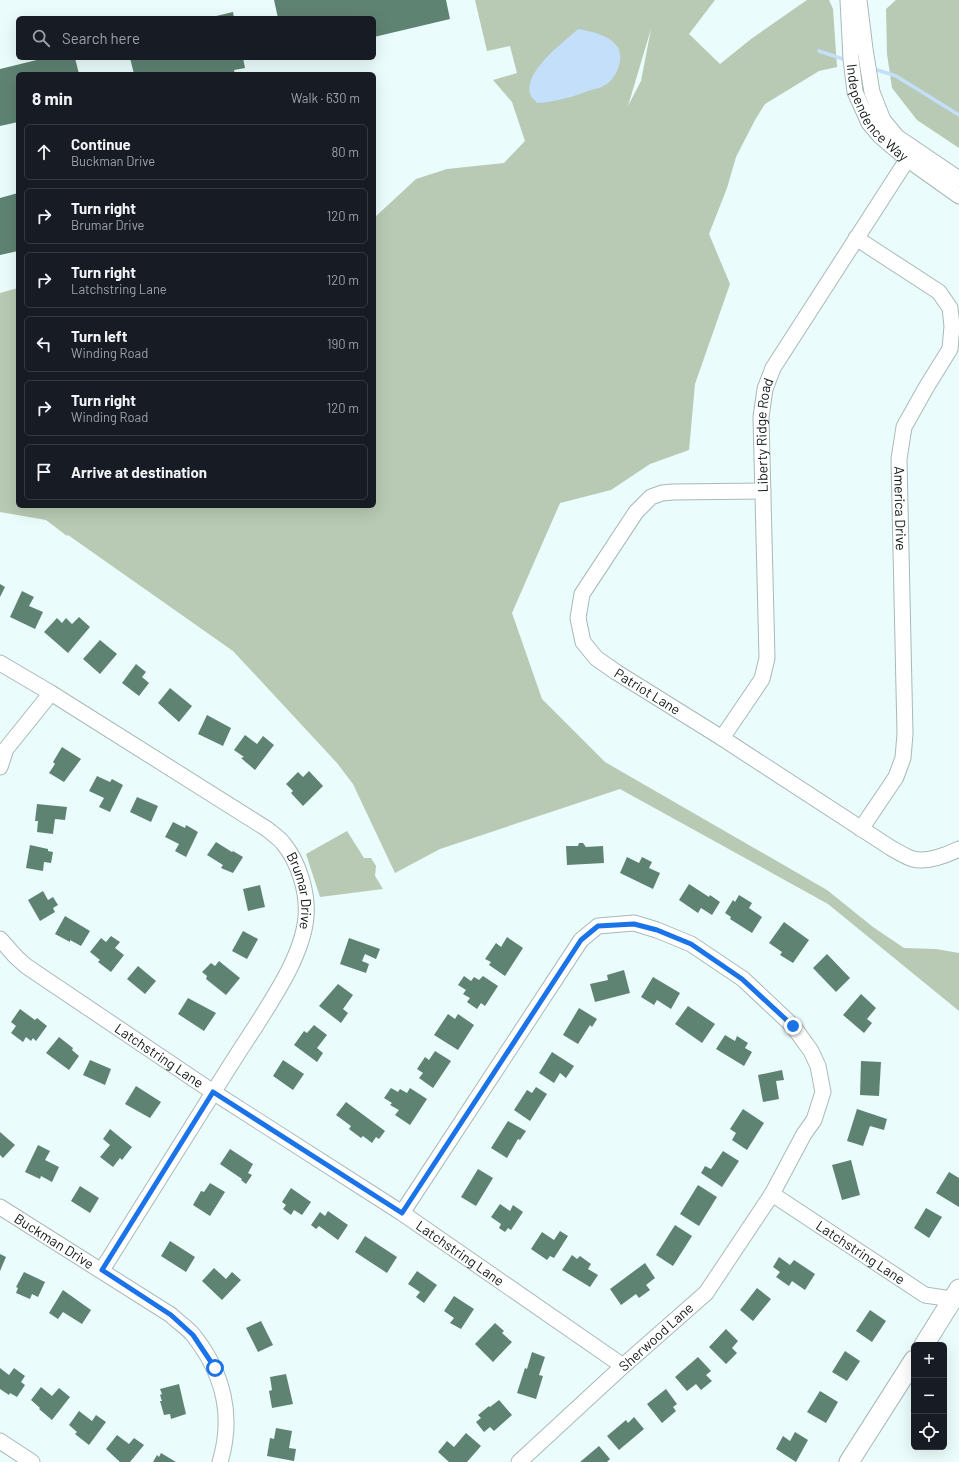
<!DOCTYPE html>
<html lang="en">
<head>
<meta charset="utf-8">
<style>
  body { margin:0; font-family:Barlow,sans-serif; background:#20242c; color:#f1f3f6 }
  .controls { position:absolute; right:12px; bottom:12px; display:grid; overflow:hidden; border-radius:6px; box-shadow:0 4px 16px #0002 }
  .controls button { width:36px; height:36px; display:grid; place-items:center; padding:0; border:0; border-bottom:1px solid #363941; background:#171b24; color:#f1f3f6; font:20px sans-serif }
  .stop { position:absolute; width:12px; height:12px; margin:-9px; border:3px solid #1a73e8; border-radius:50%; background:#fff }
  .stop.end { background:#1a73e8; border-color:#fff; box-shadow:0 1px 4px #0008 }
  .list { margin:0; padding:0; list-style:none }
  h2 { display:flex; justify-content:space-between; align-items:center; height:52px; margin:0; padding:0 16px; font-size:17px }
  h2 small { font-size:13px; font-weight:400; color:#9ea1a6 }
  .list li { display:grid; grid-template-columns:26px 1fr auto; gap:12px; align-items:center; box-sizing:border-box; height:56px; margin:0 8px 8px; padding:0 8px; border:1px solid #363941; border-radius:6px }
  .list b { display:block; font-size:15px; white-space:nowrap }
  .list p { margin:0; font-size:13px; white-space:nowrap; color:#9ea1a6 }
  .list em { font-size:13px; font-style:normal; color:#9ea1a6 }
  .icon { flex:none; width:22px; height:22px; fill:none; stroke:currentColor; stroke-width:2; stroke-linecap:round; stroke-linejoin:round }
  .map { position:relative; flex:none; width:959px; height:1462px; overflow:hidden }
  .search { position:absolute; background:#171b24; box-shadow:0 4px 16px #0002; left:16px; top:16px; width:360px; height:44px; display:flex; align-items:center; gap:10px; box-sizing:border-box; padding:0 14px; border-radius:6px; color:#9ea1a6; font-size:15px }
  .panel { position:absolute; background:#171b24; box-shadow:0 4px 16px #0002; left:16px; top:72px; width:360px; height:436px; border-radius:6px }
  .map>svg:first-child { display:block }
  .green { fill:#b8cab3; fill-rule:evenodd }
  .water { fill:#c3dffa }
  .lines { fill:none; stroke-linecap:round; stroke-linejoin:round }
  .stream { stroke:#c3dffa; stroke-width:3.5 }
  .building { fill:#5f8373 }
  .minor-casing { stroke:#a8b9b8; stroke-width:17 }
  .major-casing { stroke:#a8b9b8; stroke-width:21 }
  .minor { stroke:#fff; stroke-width:15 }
  .major { stroke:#fff; stroke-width:19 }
  .route { stroke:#1a73e8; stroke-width:5 }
  .labels { text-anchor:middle; stroke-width:3; stroke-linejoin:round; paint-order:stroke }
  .street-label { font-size:14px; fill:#121918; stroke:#fff }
</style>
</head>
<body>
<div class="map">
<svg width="959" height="1462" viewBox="0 0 959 1462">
  <rect width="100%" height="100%" fill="#eafcfb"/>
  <g class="green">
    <path d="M475,0H715L689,34L720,64L751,39L807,0H829L833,9L837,67L819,71L765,104L755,120L736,157L727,188L709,234L730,284L695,384L689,450L650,464L611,490L560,503L512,613L542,699L605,762L827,890L873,927L904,948L936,949L959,953V1011L828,904L620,789L440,849L395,873L353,784L337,763L233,651L68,535L67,536L46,520L0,512V293L18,288V506H374V218L416,179L447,169L504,163L525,141L512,102L493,80L517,73L510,46L487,51ZM651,29L641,81L628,106Z"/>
    <polygon points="896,0 959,0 959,148 917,120 892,88 887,54 886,9"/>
    <polygon points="347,831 364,858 371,858 376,866 375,876 383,889 320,897 306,854"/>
  </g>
  <path class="water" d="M578,29C600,33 629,40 618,69C615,75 612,81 605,85C601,88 595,89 591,90C573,97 555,102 537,103C535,101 532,98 531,96C521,73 564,42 578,29Z"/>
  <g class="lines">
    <g class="stream">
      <polyline points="819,51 846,60"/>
      <polyline points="871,68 896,76 959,115"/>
    </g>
  </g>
  <g class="building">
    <polygon points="274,0 446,0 450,19 374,37 374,18 278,18"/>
    <polygon points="233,12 234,18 212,18 212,17"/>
    <polygon points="45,58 75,58 79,74 18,74 18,122 0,126 0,69"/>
    <polygon points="130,58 243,58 245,68 234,70 235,74 134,74"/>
    <polygon points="18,193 18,251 0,255 0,198"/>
    <polygon points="0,584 5,587 0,597"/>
    <polygon points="22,591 34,597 29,606 43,612 35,629 10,617"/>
    <polygon points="79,617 90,627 68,653 44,632 57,618 62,623 66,618 72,624"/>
    <polygon points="100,640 117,654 100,674 83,659"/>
    <polygon points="136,664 146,672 142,677 149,683 139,696 122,683"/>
    <polygon points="170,688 192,706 179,722 158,703"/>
    <polygon points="207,715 231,728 223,746 198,734"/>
    <polygon points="245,735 257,744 263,736 274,745 255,770 241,758 244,757 234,750"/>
    <polygon points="62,747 81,759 64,782 49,773 55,764 53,762"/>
    <polygon points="309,771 323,786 303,806 291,793 293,791 286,784 298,772 303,777"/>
    <polygon points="97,776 110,782 112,779 123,785 110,812 99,807 104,798 89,791"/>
    <polygon points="137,797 158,806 151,822 130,812"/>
    <polygon points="37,804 67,807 65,820 55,819 53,834 37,832 38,821 35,821"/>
    <polygon points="173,822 185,828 186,825 198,832 186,857 175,851 179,844 165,837"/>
    <polygon points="216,842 232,852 233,851 243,857 233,873 221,868 223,865 207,855"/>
    <polygon points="579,843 583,843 586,847 603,846 604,863 567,865 566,846 578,846"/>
    <polygon points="30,845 48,849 48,851 53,852 51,863 44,862 43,871 26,868"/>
    <polygon points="627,857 639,863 642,857 652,862 649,868 660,873 653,889 620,873"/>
    <polygon points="689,884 709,897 710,895 720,902 712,915 701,908 698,913 679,900"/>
    <polygon points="260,885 265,907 248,911 243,889"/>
    <polygon points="43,891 48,900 53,897 58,905 53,908 55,912 40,921 28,900"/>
    <polygon points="739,895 752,903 749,908 762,917 752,933 730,919 731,917 725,913 733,900 735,902"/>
    <polygon points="65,916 90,931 81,946 70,940 70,942 55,934"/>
    <polygon points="784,922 809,940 793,963 780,955 782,952 769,943"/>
    <polygon points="243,931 258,939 247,959 232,951"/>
    <polygon points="111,936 120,942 115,948 124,955 111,972 98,962 100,960 90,952 101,938 106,942"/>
    <polygon points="507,937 523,948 505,976 489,965 491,962 485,959 496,943 501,947"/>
    <polygon points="349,938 380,949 376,959 365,954 362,961 369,964 366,973 340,964"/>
    <polygon points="827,954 850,978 836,992 813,968"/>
    <polygon points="219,961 240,978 226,995 206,979 207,976 202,972 211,963 215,966"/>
    <polygon points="138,966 156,981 145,994 127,979"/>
    <polygon points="624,970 630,993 595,1002 590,984 608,980 607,975"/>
    <polygon points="464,976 471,981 474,977 479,980 483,976 498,986 485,1006 481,1003 477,1009 467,1002 470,998 463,994 466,990 458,985"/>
    <polygon points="653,977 680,993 671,1009 657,1000 654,1005 641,997"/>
    <polygon points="338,984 353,995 343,1009 348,1013 341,1023 319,1006"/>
    <polygon points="861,994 876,1008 867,1019 872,1023 864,1033 843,1015"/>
    <polygon points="188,998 216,1013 204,1031 178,1014"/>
    <polygon points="688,1006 715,1024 702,1043 675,1024"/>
    <polygon points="579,1008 597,1019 592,1027 590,1025 578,1044 563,1035"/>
    <polygon points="20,1009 35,1020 37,1018 47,1026 36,1041 33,1038 31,1041 26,1037 23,1042 11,1033 16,1026 11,1022"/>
    <polygon points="448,1014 455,1019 458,1014 474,1025 458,1050 434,1035"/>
    <polygon points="314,1025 327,1035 317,1048 323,1053 317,1062 294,1045 304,1031 307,1033"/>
    <polygon points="725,1035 735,1041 737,1036 748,1043 745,1048 752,1052 744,1066 716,1049"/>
    <polygon points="59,1037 73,1048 72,1050 79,1056 69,1070 46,1053"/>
    <polygon points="435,1051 451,1061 433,1088 419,1078 423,1073 417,1069 425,1057 429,1060"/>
    <polygon points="552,1052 574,1066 566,1078 560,1073 554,1083 539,1073"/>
    <polygon points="90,1060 111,1069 105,1085 83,1075"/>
    <polygon points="283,1060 304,1074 293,1090 273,1076"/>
    <polygon points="861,1061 881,1062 879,1096 860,1095"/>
    <polygon points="782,1070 784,1080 776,1081 779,1099 763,1102 758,1075"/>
    <polygon points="136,1086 161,1102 150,1118 125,1104"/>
    <polygon points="536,1087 547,1094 530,1121 514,1110 527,1090 532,1093"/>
    <polygon points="391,1088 398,1092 400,1089 407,1093 410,1088 427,1099 410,1125 395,1115 399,1110 390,1105 392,1103 384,1098"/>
    <polygon points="346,1102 385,1131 379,1139 376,1137 372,1143 363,1136 361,1138 349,1129 351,1126 336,1115"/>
    <polygon points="743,1109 764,1123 747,1150 732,1140 736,1133 730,1129"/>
    <polygon points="857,1109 887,1119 884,1130 870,1126 863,1146 847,1141"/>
    <polygon points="508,1121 526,1131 520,1140 518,1139 507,1158 491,1148"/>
    <polygon points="110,1129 132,1147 122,1160 120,1158 113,1167 100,1157 110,1145 103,1139"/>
    <polygon points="0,1132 15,1145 3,1158 0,1155"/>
    <polygon points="38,1145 50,1151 45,1160 59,1167 52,1182 41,1176 40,1179 25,1172"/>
    <polygon points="230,1149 253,1164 248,1173 252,1175 246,1184 241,1180 242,1179 220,1164"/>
    <polygon points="723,1151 739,1161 722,1187 701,1173 705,1166 711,1169"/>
    <polygon points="851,1160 860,1195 842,1200 832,1165"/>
    <polygon points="478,1169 493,1178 476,1206 461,1197"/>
    <polygon points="949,1172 959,1178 959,1207 936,1193"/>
    <polygon points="210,1183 225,1192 210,1216 193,1205 201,1191 204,1192"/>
    <polygon points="698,1185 717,1197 699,1226 680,1214"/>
    <polygon points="80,1186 99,1198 90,1213 71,1201"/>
    <polygon points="291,1188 311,1202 302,1215 294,1210 291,1215 283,1209 286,1205 282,1202"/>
    <polygon points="500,1204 510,1211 513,1205 523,1212 511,1230 508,1228 505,1232 499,1228 501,1224 491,1217"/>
    <polygon points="926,1208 942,1217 929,1238 914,1228"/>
    <polygon points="328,1211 348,1225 338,1240 319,1226 316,1229 311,1225 320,1212 325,1216"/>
    <polygon points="675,1225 692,1236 673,1266 656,1255"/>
    <polygon points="560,1231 568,1236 554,1258 550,1256 547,1260 531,1249 542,1232 554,1240"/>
    <polygon points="365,1236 397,1257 387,1273 355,1252"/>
    <polygon points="170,1241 195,1257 186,1272 161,1256"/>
    <polygon points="0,1254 6,1257 0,1271"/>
    <polygon points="572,1255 577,1259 580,1256 591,1264 588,1269 598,1275 590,1287 562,1270"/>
    <polygon points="779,1257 790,1265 794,1260 815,1274 805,1290 792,1281 789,1286 776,1277 780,1272 773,1267"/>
    <polygon points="645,1263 655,1278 646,1285 650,1290 639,1298 636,1294 621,1305 610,1289"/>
    <polygon points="214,1268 226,1279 232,1272 241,1280 222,1300 202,1281"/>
    <polygon points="417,1271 437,1285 424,1303 416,1297 420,1292 408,1284"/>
    <polygon points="24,1272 45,1282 38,1297 32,1294 30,1299 16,1293 18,1288 16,1287"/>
    <polygon points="757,1288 771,1299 753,1321 740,1310"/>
    <polygon points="63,1290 91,1310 82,1324 63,1312 58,1319 49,1313"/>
    <polygon points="454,1296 474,1309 461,1329 450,1323 454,1318 444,1311"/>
    <polygon points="870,1310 886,1321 872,1342 856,1331"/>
    <polygon points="261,1321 273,1345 258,1352 246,1328"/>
    <polygon points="495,1323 504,1331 502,1333 512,1342 493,1362 475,1344"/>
    <polygon points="726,1329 738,1341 732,1348 737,1353 726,1364 709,1347"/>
    <polygon points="845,1351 860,1361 847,1381 832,1372"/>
    <polygon points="532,1352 545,1357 539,1375 543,1376 536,1399 517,1393 525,1368 527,1369"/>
    <polygon points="698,1357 711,1371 706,1375 712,1381 701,1390 696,1384 687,1391 675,1377"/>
    <polygon points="0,1368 9,1375 14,1368 25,1376 21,1382 25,1385 17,1397 10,1393 9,1395 0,1389"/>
    <polygon points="286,1374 293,1404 272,1408 269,1391 272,1390 270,1377"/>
    <polygon points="179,1384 186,1414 171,1419 170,1414 164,1415 160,1401 162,1401 160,1395 162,1394 160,1389"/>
    <polygon points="41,1387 52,1396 59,1388 70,1397 52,1420 39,1409 40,1408 31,1400"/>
    <polygon points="666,1389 677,1404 673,1407 676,1411 662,1423 647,1404"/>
    <polygon points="820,1391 838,1402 826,1423 807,1412"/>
    <polygon points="499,1400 512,1415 494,1431 490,1427 484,1432 476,1422 481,1418 478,1415 489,1406 490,1407"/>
    <polygon points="79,1411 92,1421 96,1415 106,1422 89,1445 75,1434 77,1432 69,1425"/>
    <polygon points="634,1417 644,1429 619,1450 607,1436 626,1420 628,1423"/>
    <polygon points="276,1428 292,1431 289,1448 296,1449 294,1461 267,1456 270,1438 274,1439"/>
    <polygon points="795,1432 808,1440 796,1462 776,1449 783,1436 790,1441"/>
    <polygon points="466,1433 481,1446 467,1462 449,1462 438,1452 447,1441 454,1447"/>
    <polygon points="117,1435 129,1444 134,1438 144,1445 130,1462 120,1462 106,1449"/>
    <polygon points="599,1446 610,1459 607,1462 580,1462"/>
    <polygon points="161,1453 176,1462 153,1462 157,1455 159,1457"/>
  </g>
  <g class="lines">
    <defs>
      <g id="minor">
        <path id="s1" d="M848,0L851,59L855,92L869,123L880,136L907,159L959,196"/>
        <polyline points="859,0 865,49 872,92 883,120 897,137 959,179"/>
        <path id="s2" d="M856,238L939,292L950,308L952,326L950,349L927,386L904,427L899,459L905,734L903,758L896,777L861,829"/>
        <path id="s3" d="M763,491L673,492L662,493L651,497L636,512L582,594L578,618L583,642L596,658L616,672L722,738L891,848C898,852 906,857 913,859C926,863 947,855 959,849"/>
        <path id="s4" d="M0,663L51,693L267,829C273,834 279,838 283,843C299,862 308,893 306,917C303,953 276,994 257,1024C242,1047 227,1070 213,1093C176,1152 139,1211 102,1270"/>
        <path id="s5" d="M722,738L762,679L767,658L761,417L765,389L773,368L914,149"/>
        <polyline points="0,767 6,749 51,693"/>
        <path id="s6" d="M0,939L16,957L26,966L213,1092L402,1213L623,1366"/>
        <path id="s7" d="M772,1194L925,1295L959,1300"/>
        <path id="s8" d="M0,1207L171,1315C178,1322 188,1328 194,1336C223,1373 234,1416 220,1462"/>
        <polyline points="402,1213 581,940 598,926 634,923 657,930 691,944 743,979 793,1026 811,1051 818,1066 823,1092 814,1120 804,1134 772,1194 706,1293 623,1366 519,1462"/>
        <polyline points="0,1441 32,1462"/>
      </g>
      <g id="major">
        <polyline points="924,1345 959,1289"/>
        <polyline points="849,1462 914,1360"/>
      </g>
    </defs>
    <use href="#minor" class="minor-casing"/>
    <use href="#major" class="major-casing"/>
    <use href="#minor" class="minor"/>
    <use href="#major" class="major"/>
  </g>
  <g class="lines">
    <polyline class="route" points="215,1368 193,1335 171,1315 102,1270 213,1092 402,1213 581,940 598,926 634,924 657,930 691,944 742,979 793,1026"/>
  </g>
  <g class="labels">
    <g class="street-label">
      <text dy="5" stroke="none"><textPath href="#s1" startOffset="121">Independence Way</textPath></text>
      <text dy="5" stroke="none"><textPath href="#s5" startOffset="316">Liberty Ridge Road</textPath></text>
      <text dy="5" stroke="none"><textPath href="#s2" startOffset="332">America Drive</textPath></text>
      <text dy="5" stroke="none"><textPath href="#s3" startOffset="363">Patriot Lane</textPath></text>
      <text dy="5" stroke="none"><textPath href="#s4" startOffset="388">Brumar Drive</textPath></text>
      <text dy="5" stroke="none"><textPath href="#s6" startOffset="198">Latchstring Lane</textPath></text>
      <text dy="5" stroke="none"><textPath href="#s8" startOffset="64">Buckman Drive</textPath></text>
      <text dy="5" stroke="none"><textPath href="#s7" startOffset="106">Latchstring Lane</textPath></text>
      <text dy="5" stroke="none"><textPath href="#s6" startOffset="558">Latchstring Lane</textPath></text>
      <text transform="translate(656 1337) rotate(-42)" y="5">Sherwood Lane</text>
    </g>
  </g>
</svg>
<div class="controls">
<button>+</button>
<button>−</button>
<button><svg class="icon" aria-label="locate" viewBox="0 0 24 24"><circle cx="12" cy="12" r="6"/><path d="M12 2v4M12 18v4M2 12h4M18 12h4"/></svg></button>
</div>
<div class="stop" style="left:215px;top:1368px"></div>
<div class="stop end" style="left:793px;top:1026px"></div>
<div class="search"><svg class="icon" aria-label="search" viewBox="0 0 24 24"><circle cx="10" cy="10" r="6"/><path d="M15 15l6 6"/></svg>Search here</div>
<section class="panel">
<h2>8 min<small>Walk · 630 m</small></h2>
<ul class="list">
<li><svg class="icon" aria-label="ahead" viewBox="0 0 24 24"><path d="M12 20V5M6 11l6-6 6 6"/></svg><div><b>Continue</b><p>Buckman Drive</p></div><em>80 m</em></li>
<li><svg class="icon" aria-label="right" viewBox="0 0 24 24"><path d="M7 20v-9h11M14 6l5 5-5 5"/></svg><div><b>Turn right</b><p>Brumar Drive</p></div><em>120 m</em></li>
<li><svg class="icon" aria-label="right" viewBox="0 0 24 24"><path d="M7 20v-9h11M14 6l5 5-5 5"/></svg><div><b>Turn right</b><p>Latchstring Lane</p></div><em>120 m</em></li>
<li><svg class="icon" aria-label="left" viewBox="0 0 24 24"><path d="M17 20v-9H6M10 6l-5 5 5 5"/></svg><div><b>Turn left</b><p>Winding Road</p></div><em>190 m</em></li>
<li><svg class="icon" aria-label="right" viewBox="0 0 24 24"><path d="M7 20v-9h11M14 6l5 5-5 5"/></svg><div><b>Turn right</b><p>Winding Road</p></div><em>120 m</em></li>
<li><svg class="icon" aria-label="arrive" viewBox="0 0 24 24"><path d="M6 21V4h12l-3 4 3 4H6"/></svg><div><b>Arrive at destination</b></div></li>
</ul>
</section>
</div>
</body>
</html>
